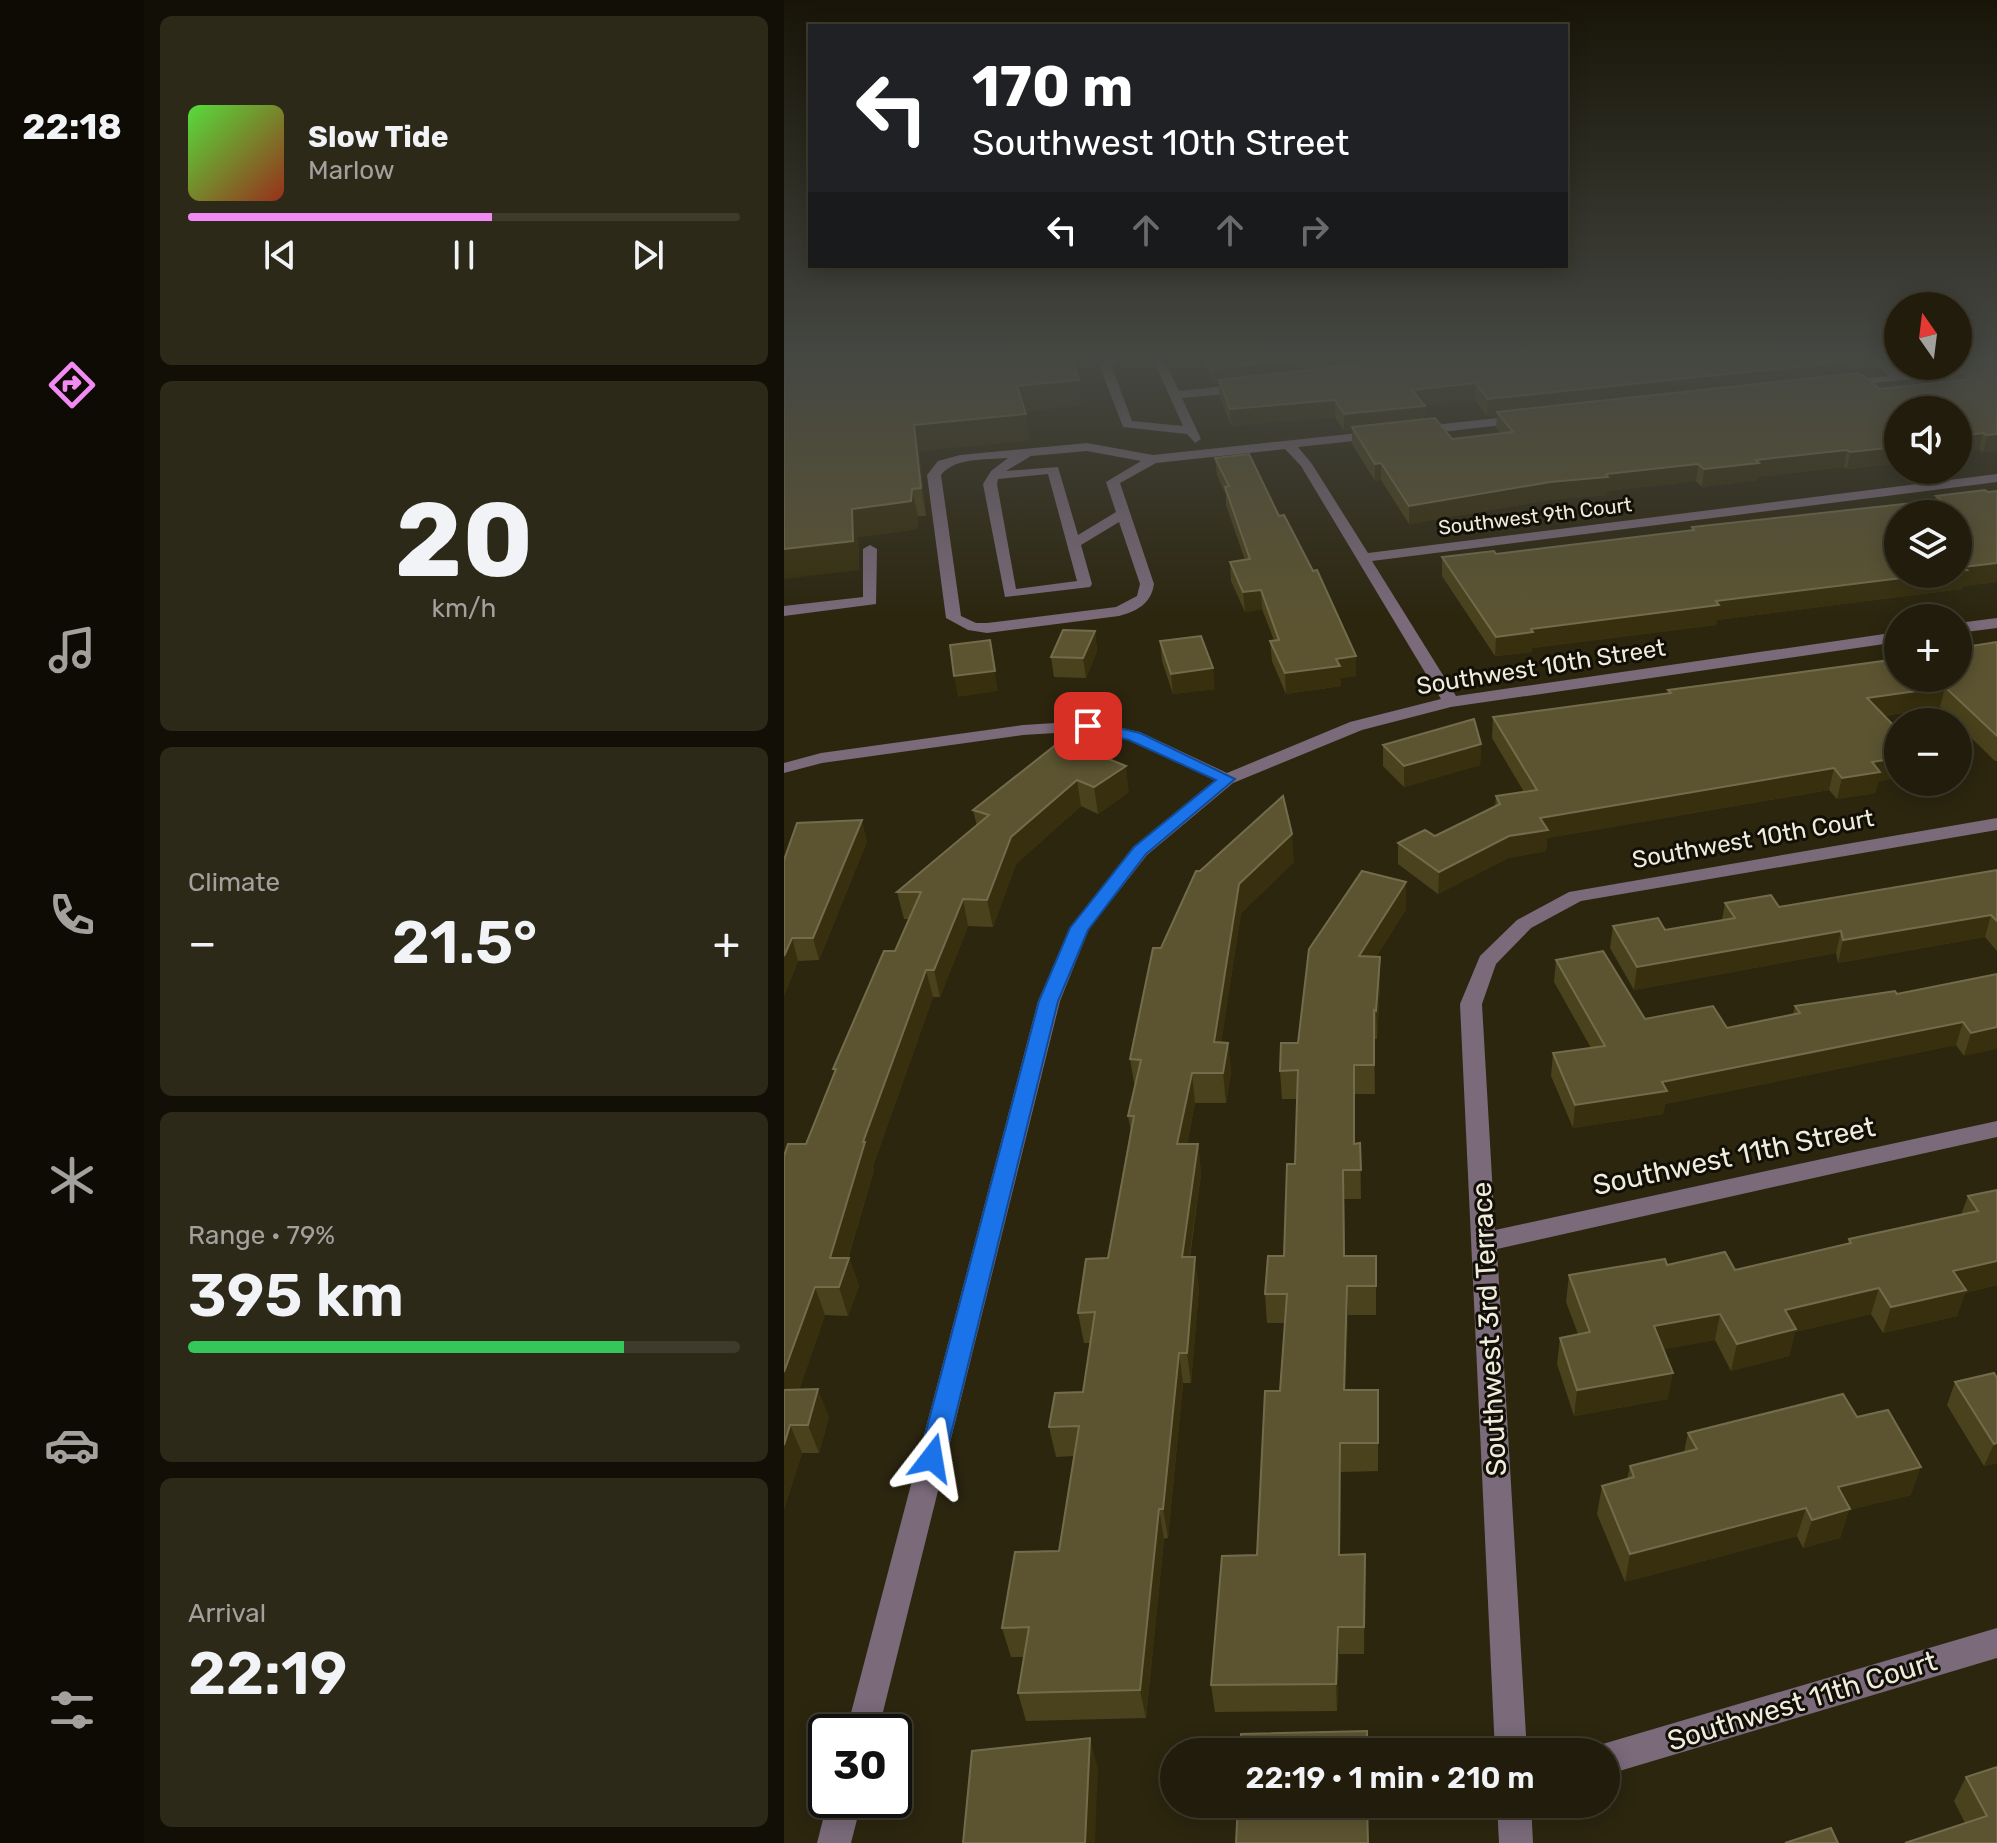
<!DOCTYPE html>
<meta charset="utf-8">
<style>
body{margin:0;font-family:Rubik,sans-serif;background:#2d2919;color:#f1f3f6;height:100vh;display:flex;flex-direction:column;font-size:30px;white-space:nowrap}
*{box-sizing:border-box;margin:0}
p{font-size:26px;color:#a2a19d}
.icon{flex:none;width:44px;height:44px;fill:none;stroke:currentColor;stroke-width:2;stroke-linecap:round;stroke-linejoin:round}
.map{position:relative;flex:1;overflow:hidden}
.details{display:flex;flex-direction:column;gap:16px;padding:16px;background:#120f06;width:640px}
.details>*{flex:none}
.banner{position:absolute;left:24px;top:24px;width:760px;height:244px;border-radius:0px;box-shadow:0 4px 20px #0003,0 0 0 2px #3e3a2c;background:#202124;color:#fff;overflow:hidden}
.needle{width:52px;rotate:346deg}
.buttons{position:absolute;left:1100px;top:292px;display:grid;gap:16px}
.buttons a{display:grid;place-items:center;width:88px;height:88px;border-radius:50%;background:#211c0b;box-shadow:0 4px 20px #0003,0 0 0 2px #3e3a2c;font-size:40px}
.speed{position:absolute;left:24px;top:1714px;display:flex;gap:16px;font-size:40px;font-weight:700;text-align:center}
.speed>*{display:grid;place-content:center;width:104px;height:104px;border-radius:50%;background:#211c0b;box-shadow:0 4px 20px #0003,0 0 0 2px #3e3a2c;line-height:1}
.speed .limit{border:4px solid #111;border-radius:12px;background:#fff;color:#111}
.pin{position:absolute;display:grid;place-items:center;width:68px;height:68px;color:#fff;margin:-34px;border-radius:16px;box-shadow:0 4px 12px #0006}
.me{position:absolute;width:88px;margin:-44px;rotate:14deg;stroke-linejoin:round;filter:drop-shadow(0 0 6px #0008)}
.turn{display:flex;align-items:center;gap:28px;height:168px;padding:0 32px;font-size:36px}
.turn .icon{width:104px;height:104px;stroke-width:2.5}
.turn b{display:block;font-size:56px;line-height:68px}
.lanes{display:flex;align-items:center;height:76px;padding:0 32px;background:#0003;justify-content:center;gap:40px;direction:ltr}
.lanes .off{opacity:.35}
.big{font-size:60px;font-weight:600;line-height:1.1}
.details .widget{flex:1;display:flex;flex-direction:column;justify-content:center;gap:12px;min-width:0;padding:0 28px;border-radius:12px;background:#2d2919}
.details .dial{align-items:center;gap:0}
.dial b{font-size:104px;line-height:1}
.song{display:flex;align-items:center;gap:24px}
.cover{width:96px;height:96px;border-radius:12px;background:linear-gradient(135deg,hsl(110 70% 55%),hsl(10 70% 35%))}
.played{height:8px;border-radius:4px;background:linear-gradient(90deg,#f28af3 55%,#3e3a2c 55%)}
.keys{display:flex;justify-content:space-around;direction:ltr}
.heat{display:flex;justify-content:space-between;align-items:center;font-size:44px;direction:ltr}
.charge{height:12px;border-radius:6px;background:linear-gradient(90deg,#34c759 79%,#3e3a2c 0)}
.trip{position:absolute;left:376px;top:1738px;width:460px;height:80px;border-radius:40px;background:#211c0b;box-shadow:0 4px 20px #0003,0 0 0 2px #3e3a2c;font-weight:600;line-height:80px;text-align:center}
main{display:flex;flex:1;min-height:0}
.dock{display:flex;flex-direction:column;width:144px;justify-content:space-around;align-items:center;background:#0d0b04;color:#a2a19d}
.dock .icon{width:56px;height:56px}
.dock .selected{color:#f28af3}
.dock b{font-size:36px;color:#f1f3f6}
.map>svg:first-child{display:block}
</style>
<main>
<nav class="dock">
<b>22:18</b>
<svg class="icon selected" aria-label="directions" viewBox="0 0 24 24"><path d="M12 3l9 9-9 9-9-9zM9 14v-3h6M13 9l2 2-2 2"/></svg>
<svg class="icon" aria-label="music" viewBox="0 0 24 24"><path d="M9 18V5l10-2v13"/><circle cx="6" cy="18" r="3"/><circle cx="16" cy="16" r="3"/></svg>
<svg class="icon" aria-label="phone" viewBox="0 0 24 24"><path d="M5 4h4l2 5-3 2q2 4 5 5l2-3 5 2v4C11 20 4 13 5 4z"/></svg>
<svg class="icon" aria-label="climate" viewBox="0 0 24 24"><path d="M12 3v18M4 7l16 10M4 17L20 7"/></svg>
<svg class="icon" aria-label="car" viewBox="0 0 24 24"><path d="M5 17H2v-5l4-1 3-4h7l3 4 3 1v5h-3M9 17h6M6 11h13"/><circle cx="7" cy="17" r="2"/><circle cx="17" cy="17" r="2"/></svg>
<svg class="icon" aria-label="filters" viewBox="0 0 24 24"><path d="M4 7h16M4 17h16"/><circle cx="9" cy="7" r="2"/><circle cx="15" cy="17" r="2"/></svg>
</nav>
<section class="details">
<div class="widget">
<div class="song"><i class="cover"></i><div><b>Slow Tide</b><p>Marlow</p></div></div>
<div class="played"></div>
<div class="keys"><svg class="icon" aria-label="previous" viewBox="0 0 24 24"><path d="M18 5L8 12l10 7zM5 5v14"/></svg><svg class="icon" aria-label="pause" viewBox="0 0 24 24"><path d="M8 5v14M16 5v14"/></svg><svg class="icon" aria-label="next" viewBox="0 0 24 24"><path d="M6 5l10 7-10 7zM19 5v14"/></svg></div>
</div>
<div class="widget dial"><b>20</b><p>km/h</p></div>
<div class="widget"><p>Climate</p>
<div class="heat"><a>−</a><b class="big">21.5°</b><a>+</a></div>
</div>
<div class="widget"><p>Range · 79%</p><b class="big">395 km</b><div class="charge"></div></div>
<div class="widget"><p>Arrival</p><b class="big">22:19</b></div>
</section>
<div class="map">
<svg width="1213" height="1843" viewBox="0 0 1213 1843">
<rect width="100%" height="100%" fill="#2c260f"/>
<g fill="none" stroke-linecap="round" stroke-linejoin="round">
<g fill="#7a6a7a" fill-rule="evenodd">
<polygon points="321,359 332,359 328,367 348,421 399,426 369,359 380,359 395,391 462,384 468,388 462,392 398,398 417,439 411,443 403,434 339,427 316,367"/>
<polygon points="1085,359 1098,359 1118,375 1213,365 1213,371 1058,386 1058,382 1062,380 1105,376"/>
<polygon points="740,415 744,416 744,422 632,435 626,431 632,427"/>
<path d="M593 431 599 435 597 438 514 447 528 464 584 553 1213 474V482L588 561 672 696 1114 632V642L667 707 578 730 449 783 363 855 305 929 276 1001 94 1732H62L254 1001 286 928 349 847 431 780 345 740 304 731 239 735 38 763 0 773V763L37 753 239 725 304 721 356 732 443 773 566 722 657 699 517 466 501 449 372 463 336 483 370 584C367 604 353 611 335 616L203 633 184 630 162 618 143 475 154 461 176 455 303 443 369 455ZM303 451 357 461 322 482 332 512 294 535 274 467 222 471 247 456ZM224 458 207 471 199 484 221 597 306 587 308 584 297 545 335 522 356 584 353 596 332 607 203 623H192L177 616 157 475C171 457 202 460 224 458ZM264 474 293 581 232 589 213 484 214 479Z"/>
<polygon points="86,545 93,549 92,604 0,616 0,606 79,597 79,549"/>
<polygon points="1213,618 1213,628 1174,633 1174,623"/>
<polygon points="1213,818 1213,830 797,901 747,928 712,964 698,1004 711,1230 1213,1121 1213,1137 713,1249 743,1752 711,1752 676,1004 696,956 733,920 785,892"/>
<polygon points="1213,1628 1213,1658 822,1775 822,1752 808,1752 810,1747 822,1743"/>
<polygon points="44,1800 78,1800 67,1843 33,1843"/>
<polygon points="713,1804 747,1804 749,1843 715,1843"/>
</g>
</g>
<g fill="#4a421c" fill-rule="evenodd">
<polygon points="0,359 298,405 241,411 246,440 135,451 142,516 134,516 133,529 74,537 75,570"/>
<path d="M418 359H1056L1057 375 1096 389 1165 381 1162 380 1165 367 1147 369 1143 366H1174L1213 359V451L1199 452 1195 450 1110 460 1109 464 1063 469 1060 467 973 477V480L918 487 912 481 823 491V495L765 500 625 524 597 480 591 481 568 444V431H560L551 417 447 426 436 397 435 384H431ZM691 400 703 416 713 415 712 428 716 433 668 439 641 419V405Z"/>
<polygon points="431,458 572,676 556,678 557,686 502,694 488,661 486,641 490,640 478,609 461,612 447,581 446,562 461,560 442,505 442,495 433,475"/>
<polygon points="1213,491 1213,582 1179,586 1178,589 933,620 932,625 748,648 748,652 711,656 658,576 658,557 712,554 907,530 908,527 1151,500 1152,496"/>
<polygon points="311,631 313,651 302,678 270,677 267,657"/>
<polygon points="376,641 431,689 389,694 378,661"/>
<polygon points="1213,642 1213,761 1211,761 1174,725 1174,722 1171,722 1156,707 1100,716 1094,782 1091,793 1053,799 1045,790 763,838 762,851 724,858 654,894 614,864 614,843 651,836 711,806 712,796 740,792 708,738 709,717 883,694 884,690 1093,662"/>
<polygon points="278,740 345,792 314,814 297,806 232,864 209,927 184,926 156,997 149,997 89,1166 90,1170 64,1258 65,1258 75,1286 64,1316 41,1315 15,1390 45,1417 35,1453 18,1453 0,1509 0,1156 22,1144 51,1073 49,1069 111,951 125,919 120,919 113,892 193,826 189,810"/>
<polygon points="697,744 696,765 620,787 599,766 599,745"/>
<polygon points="13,823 83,841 35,960 14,961 0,996"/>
<polygon points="510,862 457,913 437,1042 444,1043 447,1072 442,1103 411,1103 403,1144 414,1144 417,1174 406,1257 415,1287 407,1383 399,1383 384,1538 380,1539 362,1718 242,1721 234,1693 240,1657 227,1657 218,1628 275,1551 290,1456 272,1457 265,1427 299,1392 307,1343 300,1343 294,1313 324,1258 347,1132 344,1116 351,1089 346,1059 377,948 416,871"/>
<polygon points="1213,870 1213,951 1201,937 1054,963 1052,953 850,990 826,948 829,926 881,930 938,920 941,903 995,907"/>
<polygon points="622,882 622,909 592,957 596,985 593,1039 590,1039 591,1094 570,1094 570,1144 576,1143 577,1199 560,1199 561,1256 592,1256 592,1315 564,1315 561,1390 594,1390 594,1471 557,1472 556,1555 581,1554 580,1654 555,1654 553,1711 431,1712 427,1685 473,1555 496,1391 501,1323 483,1323 481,1294 500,1256 511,1164 513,1099 498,1099 496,1071"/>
<polygon points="772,960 861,1019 943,1028 1009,1015 1011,1006 1113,994 1213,974 1180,1056 1172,1045 881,1104 879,1114 789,1128 767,1076 769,1053 807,1048 770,982"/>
<polygon points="1213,1190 1213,1285 1181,1293 1173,1316 1099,1333 1087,1314 1011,1332 1005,1356 947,1371 931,1340 880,1349 884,1399 790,1416 773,1364 776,1338 794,1334 782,1302 785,1275 883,1265 951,1270 1064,1243 1065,1239 1177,1215 1184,1196"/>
<polygon points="1210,1373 1213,1463 1200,1466 1163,1405 1171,1382"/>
<polygon points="1073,1417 1127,1495 1065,1510 1056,1538 1019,1548 1013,1536 841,1582 813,1514 818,1486 843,1479 846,1466 900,1452 904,1433"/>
<polygon points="1213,1767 1213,1843 1181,1823 1170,1801 1182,1777"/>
</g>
<g fill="#372f0e">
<polygon points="513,359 668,359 435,380 435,384 431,384 430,368"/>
<polygon points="1174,359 1213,359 1174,366"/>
<polygon points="1059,362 1056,378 713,412 713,415 703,416 704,399"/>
<polygon points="1147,366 1165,366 1165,367 1147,369"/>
<polygon points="295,380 298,405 236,411 233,386"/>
<polygon points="691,383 691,400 628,407 628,390"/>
<polygon points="551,400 551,417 447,426 446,409"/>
<polygon points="641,406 641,423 568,427 568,431 560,431 560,414"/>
<polygon points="242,414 246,440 135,451 142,516 137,488 130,425"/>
<polygon points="1199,433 1195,450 1174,452 1174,436"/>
<polygon points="1213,434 1213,451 1199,452 1203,435"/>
<polygon points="1114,443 1114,460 1110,460 1109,464 1063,469 1066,452"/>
<polygon points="1063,450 1060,467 973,477 973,480 918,487 920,469 972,460"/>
<polygon points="597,463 597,480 591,481 591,464"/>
<polygon points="914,464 912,481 823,491 823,495 765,500 625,524 625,506 822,474"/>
<polygon points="128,489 134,516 133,529 74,537 75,570 0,579 0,549 68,509"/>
<polygon points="1213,563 1213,582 1179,586 1178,589 933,620 932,625 748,648 748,652 711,656 712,637 747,629 932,601 1150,574 1174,574 1174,571 1179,567"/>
<polygon points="477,590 478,609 461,612 459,592"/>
<polygon points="311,631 313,651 302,678 299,658"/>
<polygon points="206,640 214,691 174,697 170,676"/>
<polygon points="572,656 572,676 556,678 557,686 502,694 501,673 552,659"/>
<polygon points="429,668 431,689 389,694 387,674"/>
<polygon points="1161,687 1156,707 1078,719 1083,698"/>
<polygon points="697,744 696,765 620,787 620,766"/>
<polygon points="1114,758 1114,778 1094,782 1091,793 1053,799 1058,778 1088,762"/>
<polygon points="342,766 345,792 314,814 310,787"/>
<polygon points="1050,768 1045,790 763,838 762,851 724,858 654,894 655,872 756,818"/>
<polygon points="293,780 297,806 232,864 209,927 203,900 227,837"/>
<polygon points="78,820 83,841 35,960 29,938"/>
<polygon points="508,834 510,862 457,913 433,1072 430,1042 455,884"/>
<polygon points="622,882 622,909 575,984 575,956"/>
<polygon points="179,899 184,926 156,997 150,970"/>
<polygon points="1207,915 1201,937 1054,963 1059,940"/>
<polygon points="1057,931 1052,953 850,990 853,967"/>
<polygon points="8,938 14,961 0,996 0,956"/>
<polygon points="596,957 596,985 593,1039 592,1011"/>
<polygon points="142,970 149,997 89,1166 90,1170 56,1283 65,1258 75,1286 64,1316 46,1258 79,1142"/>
<polygon points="1179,1022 1172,1045 881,1104 879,1114 789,1128 791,1105 878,1082"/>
<polygon points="1213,1027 1213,1049 1180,1056 1187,1033"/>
<polygon points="444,1043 447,1072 442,1103 439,1073"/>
<polygon points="408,1073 411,1103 397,1174 393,1144"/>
<polygon points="414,1144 417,1174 401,1287 398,1257"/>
<polygon points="411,1257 415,1287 407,1383 403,1353"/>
<polygon points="1213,1261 1213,1285 1181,1293 1173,1316 1099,1333 1107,1307 1169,1271"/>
<polygon points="563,1286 564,1315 561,1419 560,1390"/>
<polygon points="31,1287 41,1315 5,1419 0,1408 0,1372"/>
<polygon points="1095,1288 1087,1314 1011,1332 1005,1356 947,1371 953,1344 1001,1310"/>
<polygon points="936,1314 931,1340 866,1352 870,1326"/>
<polygon points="395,1353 399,1383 384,1538 379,1509"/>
<polygon points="889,1373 884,1399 790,1416 793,1390"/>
<polygon points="34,1389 45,1417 35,1453 24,1425"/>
<polygon points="6,1425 18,1453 0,1509 0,1445"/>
<polygon points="556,1443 557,1472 556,1582 555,1555"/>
<polygon points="1213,1443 1213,1463 1200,1466 1210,1444"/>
<polygon points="1137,1467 1127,1495 1065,1510 1056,1538 1019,1548 1028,1520 1054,1487"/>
<polygon points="1022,1508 1013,1536 841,1582 846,1554"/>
<polygon points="375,1509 380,1539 362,1718 356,1690"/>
<polygon points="554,1627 555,1654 553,1711 552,1684"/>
<polygon points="306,1738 314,1769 311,1843 301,1843"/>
</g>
<g fill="#5c5431" stroke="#736c4c" stroke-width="2">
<polygon points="0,359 288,359 295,380 233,386 242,414 130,425 137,488 128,489 127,501 68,509 69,541 0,549"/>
<polygon points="425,359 513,359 430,368"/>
<polygon points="623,359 1056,359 1059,362 704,399 691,383 628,390 641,406 560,414 551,400 446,409 435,380"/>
<polygon points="1204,359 1213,359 1213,434 1203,435 1199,433 1174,436 1174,410 1114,410 1114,443 1108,443 1112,447 1066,452 1063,450 972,460 975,463 920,469 914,464 822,474 824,477 766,482 625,506 597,463 591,464 568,427 651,418 668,439 729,432 713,412 1075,373 1096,389 1189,379 1170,366 1174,366 1174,363"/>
<polygon points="465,454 495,516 500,515 529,571 533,570 572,656 552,659 556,666 501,673 486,641 495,640 477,590 459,592 446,562 466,559 441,487 445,486 431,458"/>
<polygon points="1201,490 1204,492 1213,491 1213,563 1179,567 1183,570 1174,571 1174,514 1114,514 1114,574 1150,574 932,601 935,605 747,629 749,632 712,637 658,557 710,551 712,554 910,530 908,527 1157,500 1152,496"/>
<polygon points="279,630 311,631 299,658 267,657"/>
<polygon points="417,636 429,668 387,674 376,641"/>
<polygon points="206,640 211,671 170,676 166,645"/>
<polygon points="1213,642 1213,736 1161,687 1083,698 1114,730 1114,758 1088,762 1096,772 1058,778 1050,768 756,818 764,830 725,836 655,872 614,843 641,830 651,836 716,804 712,796 753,790 709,717 887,693 884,690 1114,659 1114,678 1174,678 1174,648"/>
<polygon points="690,719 697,744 620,766 599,745"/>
<polygon points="278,740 342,766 310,787 293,780 227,837 203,900 179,899 150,970 142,970 79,1142 81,1142 46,1258 65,1258 55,1287 31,1287 0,1372 0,1156 4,1144 22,1144 52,1069 49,1069 100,951 111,951 137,892 113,892 205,815 189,810"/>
<polygon points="499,796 508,834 455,884 430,1042 444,1043 439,1073 408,1073 393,1144 414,1144 398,1257 411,1257 403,1353 395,1353 379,1509 375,1509 356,1690 234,1693 245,1627 218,1628 231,1552 275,1551 295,1426 265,1427 271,1393 299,1392 311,1312 294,1313 302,1259 324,1258 350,1116 344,1116 357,1060 346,1059 369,948 377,948 412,871 416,871"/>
<polygon points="78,820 29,938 8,938 0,956 0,860 13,823"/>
<polygon points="1213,870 1213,921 1207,915 1059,940 1057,931 853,967 829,926 874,918 881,930 951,918 941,903 987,895 995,907"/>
<polygon points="578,871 622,882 575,956 596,957 592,1011 590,1010 590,1065 570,1065 570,1144 576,1143 577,1170 559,1170 560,1256 592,1256 592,1286 563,1286 560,1390 594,1390 594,1443 556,1443 555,1555 581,1554 580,1627 554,1627 552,1684 427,1685 438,1556 473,1555 481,1391 496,1391 503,1294 481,1294 484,1256 500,1256 503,1164 511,1164 514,1070 496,1071 497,1043 514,1043 525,949"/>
<polygon points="819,951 861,1019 929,1006 943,1028 1016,1013 1011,1006 1111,991 1113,994 1213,974 1213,1027 1187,1033 1179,1022 878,1082 883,1091 791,1105 769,1053 821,1046 772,960"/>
<polygon points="1213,1190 1213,1261 1169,1271 1182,1290 1107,1307 1095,1288 1001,1310 1012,1329 953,1344 936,1314 870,1326 889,1373 793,1390 776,1338 806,1332 785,1275 881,1259 883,1265 941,1252 951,1270 1067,1243 1065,1239 1194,1211 1184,1196"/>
<polygon points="1210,1373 1213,1378 1213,1443 1210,1444 1171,1382"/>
<polygon points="34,1389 24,1425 6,1425 0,1445 0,1390"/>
<polygon points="1059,1394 1073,1417 1104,1410 1137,1467 1054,1487 1066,1509 1028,1520 1022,1508 846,1554 818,1486 850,1477 846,1466 913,1449 904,1433"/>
<polygon points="583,1731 583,1752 456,1752 457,1734"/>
<polygon points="306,1738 301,1843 179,1843 188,1751"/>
<polygon points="1213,1767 1213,1843 1121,1843 1203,1816 1182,1777"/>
<polygon points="454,1804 583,1804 584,1843 452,1843"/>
<polygon points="1047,1828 1054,1843 1001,1843"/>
</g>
<linearGradient id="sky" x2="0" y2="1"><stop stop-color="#181508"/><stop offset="0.58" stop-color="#454742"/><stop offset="1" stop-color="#454742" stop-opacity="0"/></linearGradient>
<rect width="1213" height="617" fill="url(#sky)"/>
<polygon fill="#1a73e8" stroke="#114b97" stroke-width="2" points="304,721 356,733 451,779 362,854 304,930 274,1001 161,1458 157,1466 148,1469 139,1466 135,1458 255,1001 286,928 350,847 432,780 345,740 299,729 299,722"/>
<g text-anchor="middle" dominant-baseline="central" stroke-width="6" stroke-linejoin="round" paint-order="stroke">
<g font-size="20" fill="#efecde" stroke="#120f06">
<text transform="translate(751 516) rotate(-7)">Southwest 9th Court</text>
</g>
<g font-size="24" fill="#efecde" stroke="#120f06">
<text transform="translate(757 667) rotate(-9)">Southwest 10th Street</text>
<text transform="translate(969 839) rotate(-10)">Southwest 10th Court</text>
</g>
<g font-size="28" fill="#efecde" stroke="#120f06">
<text transform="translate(950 1156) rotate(-12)">Southwest 11th Street</text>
<text transform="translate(705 1329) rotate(-93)">Southwest 3rd Terrace</text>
<text transform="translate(1018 1701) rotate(-17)">Southwest 11th Court</text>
</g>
</g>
</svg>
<div class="buttons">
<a><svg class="needle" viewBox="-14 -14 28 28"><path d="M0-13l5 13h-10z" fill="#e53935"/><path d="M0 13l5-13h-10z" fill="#a2a19d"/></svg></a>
<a><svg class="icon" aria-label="sound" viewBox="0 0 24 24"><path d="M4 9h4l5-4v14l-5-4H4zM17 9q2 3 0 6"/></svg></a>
<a><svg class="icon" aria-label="layers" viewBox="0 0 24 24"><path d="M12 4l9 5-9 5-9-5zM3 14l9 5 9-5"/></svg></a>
<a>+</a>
<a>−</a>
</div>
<div class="speed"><div class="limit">30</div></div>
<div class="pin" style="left:304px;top:726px;background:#d93025"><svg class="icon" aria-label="arrive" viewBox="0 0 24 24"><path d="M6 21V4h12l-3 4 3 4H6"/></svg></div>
<svg class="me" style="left:148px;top:1458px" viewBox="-20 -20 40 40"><path d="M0-17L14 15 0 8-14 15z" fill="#1a73e8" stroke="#fff" stroke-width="4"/></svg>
<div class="trip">22:19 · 1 min · 210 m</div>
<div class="banner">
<div class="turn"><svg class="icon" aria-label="left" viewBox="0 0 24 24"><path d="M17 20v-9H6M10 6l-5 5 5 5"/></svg><div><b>170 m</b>Southwest 10th Street</div></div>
<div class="lanes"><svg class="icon" aria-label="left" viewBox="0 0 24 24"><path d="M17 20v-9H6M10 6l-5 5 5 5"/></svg><svg class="icon off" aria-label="ahead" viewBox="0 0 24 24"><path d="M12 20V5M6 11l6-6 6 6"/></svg><svg class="icon off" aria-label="ahead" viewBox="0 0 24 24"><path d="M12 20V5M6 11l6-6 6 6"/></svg><svg class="icon off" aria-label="right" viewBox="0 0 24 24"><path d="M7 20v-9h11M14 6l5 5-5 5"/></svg></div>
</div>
</div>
</main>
